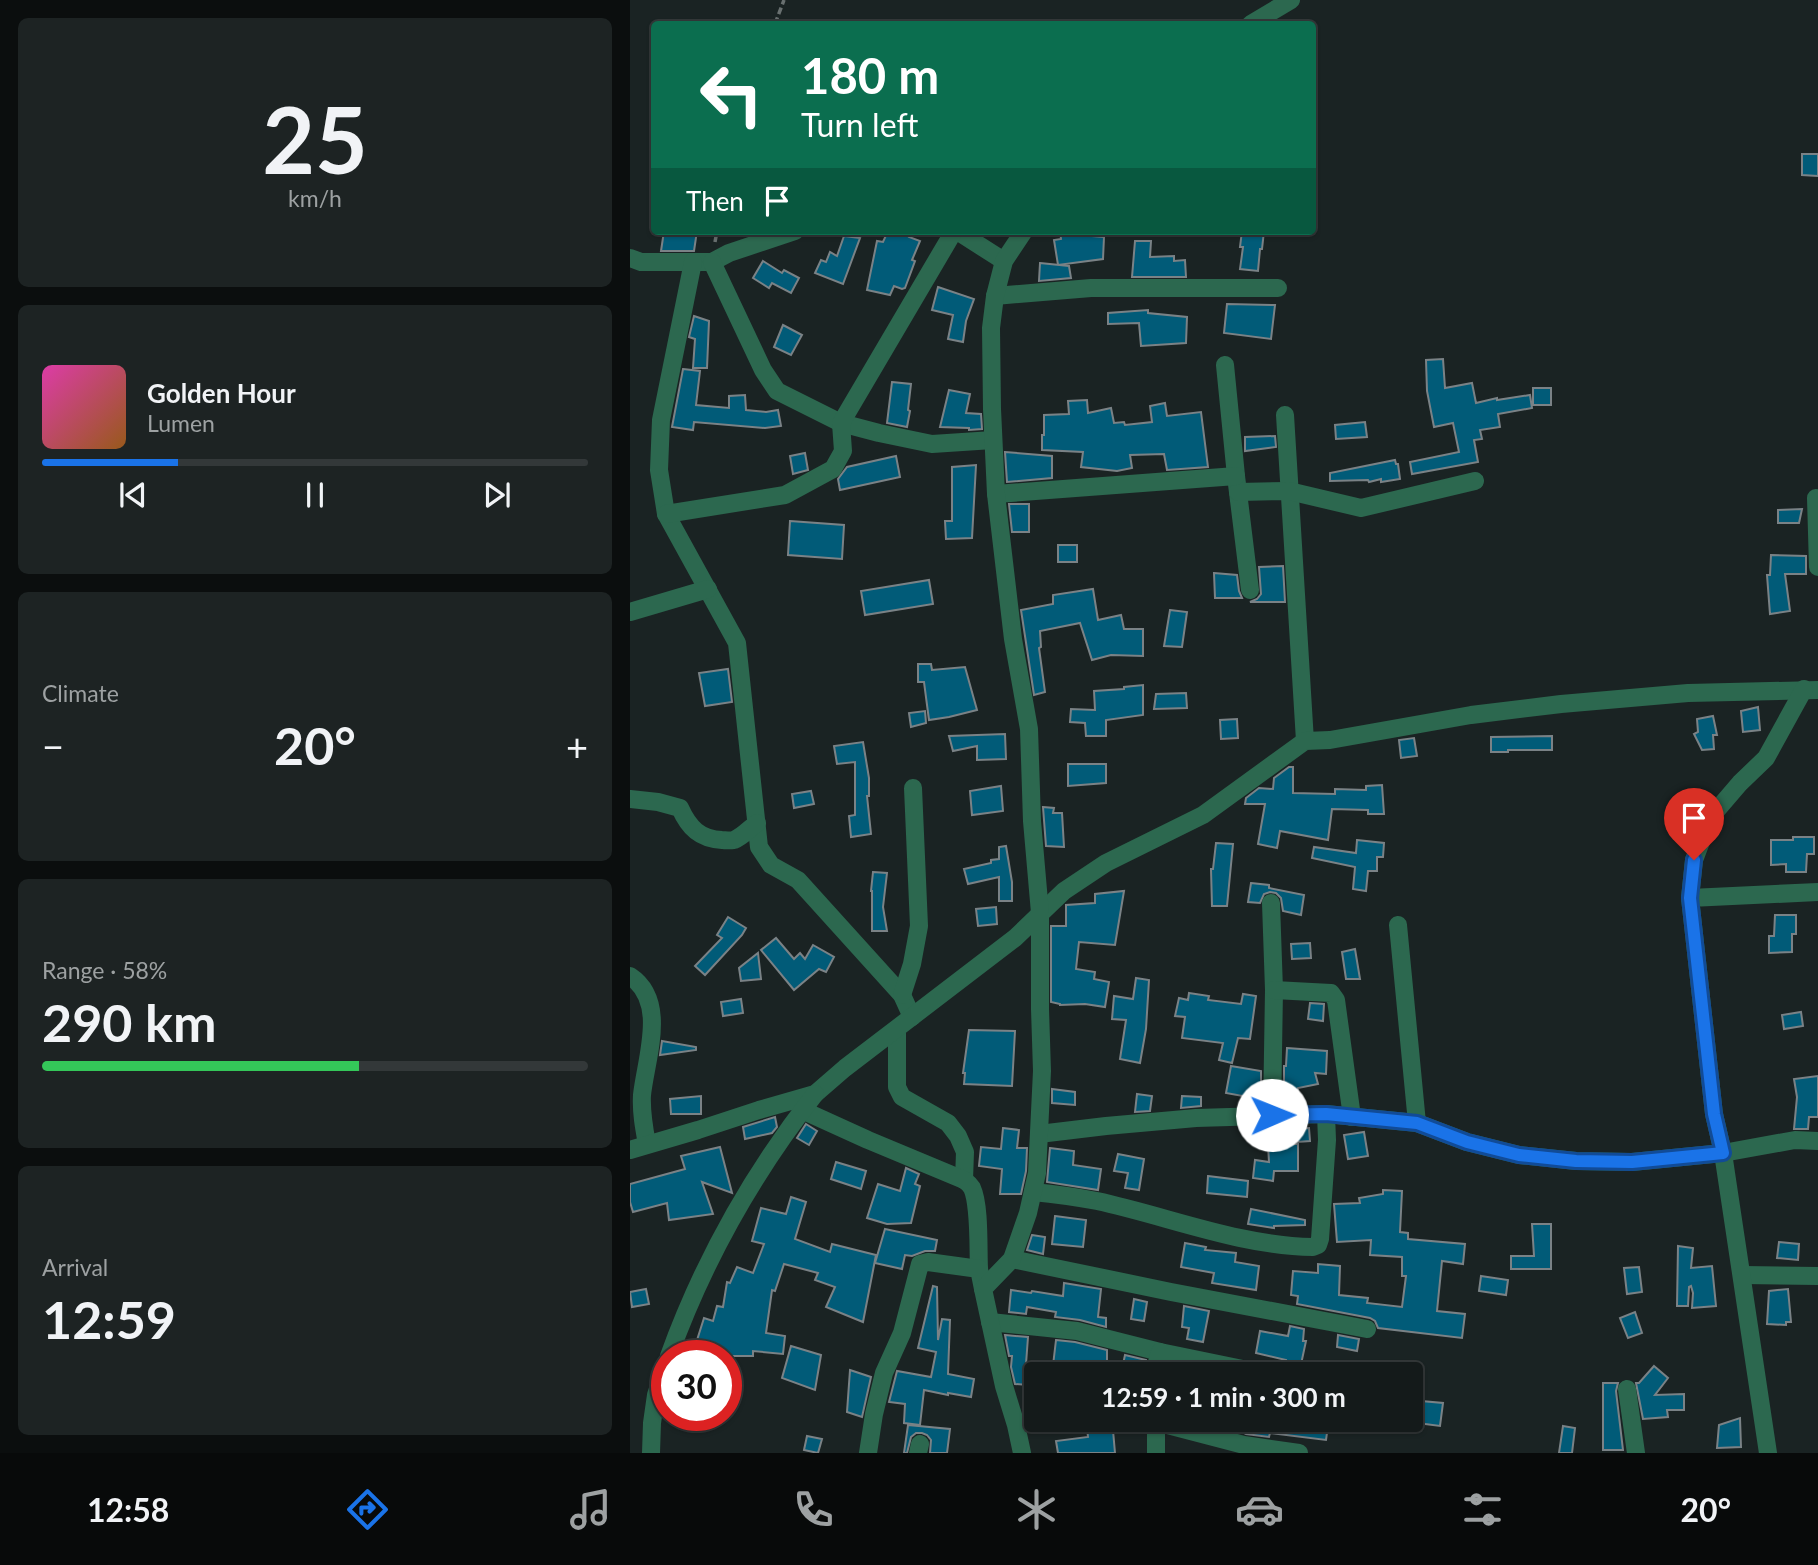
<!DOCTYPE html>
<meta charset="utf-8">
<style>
body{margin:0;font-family:Lato,sans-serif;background:#1d2323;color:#f1f3f6;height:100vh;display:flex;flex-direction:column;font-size:26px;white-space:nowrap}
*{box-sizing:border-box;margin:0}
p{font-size:23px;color:#9da1a2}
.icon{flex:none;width:38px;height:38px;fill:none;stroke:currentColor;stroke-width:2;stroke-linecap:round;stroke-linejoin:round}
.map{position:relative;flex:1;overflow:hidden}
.panel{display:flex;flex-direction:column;gap:18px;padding:18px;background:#0b0e0e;width:630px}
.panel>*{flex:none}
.hud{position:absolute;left:21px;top:21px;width:665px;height:214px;border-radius:7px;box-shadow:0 2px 5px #0004,0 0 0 2px #333839;background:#0b6e4f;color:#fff;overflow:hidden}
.speed{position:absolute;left:21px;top:1340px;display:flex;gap:14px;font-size:35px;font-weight:700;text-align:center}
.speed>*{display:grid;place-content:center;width:91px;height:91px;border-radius:50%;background:#141a1a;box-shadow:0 2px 5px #0004,0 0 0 2px #333839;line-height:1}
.speed .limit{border:10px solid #d22;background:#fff;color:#111}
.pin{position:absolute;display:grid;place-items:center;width:60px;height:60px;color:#fff;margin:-72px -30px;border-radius:50% 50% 50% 0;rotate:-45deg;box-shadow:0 0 7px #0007}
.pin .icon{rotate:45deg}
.me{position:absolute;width:77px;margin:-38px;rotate:89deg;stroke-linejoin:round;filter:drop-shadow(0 0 5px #0008)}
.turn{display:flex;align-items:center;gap:24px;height:147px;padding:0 35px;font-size:32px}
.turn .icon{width:91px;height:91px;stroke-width:2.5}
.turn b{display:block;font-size:49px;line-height:60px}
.then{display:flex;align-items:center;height:66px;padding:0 35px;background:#0003;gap:14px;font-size:26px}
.big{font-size:52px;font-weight:700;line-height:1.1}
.panel .card{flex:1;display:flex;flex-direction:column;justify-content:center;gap:10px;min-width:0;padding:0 24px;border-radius:10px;background:#1d2323}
.panel .dial{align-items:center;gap:0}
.dial b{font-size:91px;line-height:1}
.song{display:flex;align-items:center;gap:21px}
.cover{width:84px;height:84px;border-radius:10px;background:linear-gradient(135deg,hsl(320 70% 55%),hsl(30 70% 35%))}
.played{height:7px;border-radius:4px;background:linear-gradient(90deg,#1a73e8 25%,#333839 25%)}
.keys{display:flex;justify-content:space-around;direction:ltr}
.heat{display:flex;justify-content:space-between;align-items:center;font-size:38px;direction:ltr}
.charge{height:10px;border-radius:5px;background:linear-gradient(90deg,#34c759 58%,#333839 0)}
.trip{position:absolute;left:394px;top:1362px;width:399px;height:70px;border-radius:7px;background:#141a1a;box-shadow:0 2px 5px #0004,0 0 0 2px #333839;font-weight:700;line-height:70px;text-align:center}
.tab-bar{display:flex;height:112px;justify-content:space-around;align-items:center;background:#080a0a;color:#9da1a2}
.tab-bar .icon{width:49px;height:49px}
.tab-bar .selected{color:#1a73e8}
.tab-bar b{font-size:32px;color:#f1f3f6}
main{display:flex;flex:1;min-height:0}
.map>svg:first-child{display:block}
</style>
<main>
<section class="panel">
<div class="card dial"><b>25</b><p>km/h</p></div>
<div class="card">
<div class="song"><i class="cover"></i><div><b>Golden Hour</b><p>Lumen</p></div></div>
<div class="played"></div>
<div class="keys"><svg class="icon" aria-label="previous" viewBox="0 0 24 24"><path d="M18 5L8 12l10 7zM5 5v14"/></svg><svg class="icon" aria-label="pause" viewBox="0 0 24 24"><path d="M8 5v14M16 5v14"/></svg><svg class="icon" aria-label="next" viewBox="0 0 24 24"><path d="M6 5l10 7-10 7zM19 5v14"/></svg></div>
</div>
<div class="card"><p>Climate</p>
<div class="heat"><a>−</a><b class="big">20°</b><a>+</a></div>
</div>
<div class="card"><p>Range · 58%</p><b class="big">290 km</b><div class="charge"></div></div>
<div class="card"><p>Arrival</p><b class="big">12:59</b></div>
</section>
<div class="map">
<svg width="1188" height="1453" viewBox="0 0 1188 1453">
<rect width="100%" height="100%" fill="#1a2323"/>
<g fill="#015b78" stroke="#7a8286" stroke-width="2">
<polygon points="1172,154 1188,154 1188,176 1172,175"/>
<polygon points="34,231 67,231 64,251 31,251"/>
<polygon points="258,231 281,231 279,237 290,241 282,260 285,261 275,288 272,289 264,286 260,295 237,290 247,241 253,242"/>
<polygon points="430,231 450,231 450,235 474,237 473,259 428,265 424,240 431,239"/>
<polygon points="612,231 634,231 632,249 630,249 628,271 610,269 613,247 610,247"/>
<polygon points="214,236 230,238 213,284 185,273 191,260 196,262 200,252 207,256"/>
<polygon points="505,241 521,241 520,257 544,256 544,261 555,260 556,277 502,277"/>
<polygon points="133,261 152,273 154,270 169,278 161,293 142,283 139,288 123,278"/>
<polygon points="410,263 439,266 441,278 409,281"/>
<polygon points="308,287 344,299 336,321 333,342 318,339 323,315 302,310"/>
<polygon points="597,304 645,305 641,339 594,333"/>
<polygon points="518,310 518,313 557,317 556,343 511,346 509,323 478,324 478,313"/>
<polygon points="64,316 79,321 77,368 63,368 65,339 59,337"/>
<polygon points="153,325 172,335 161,355 144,347"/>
<polygon points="813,359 815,388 842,383 846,403 867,398 867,400 900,395 902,408 868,414 870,427 850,430 852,439 844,440 848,462 782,474 780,462 829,452 823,423 804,427 797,391 796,360"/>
<polygon points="53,369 70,371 66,405 99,408 99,396 115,395 116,410 136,412 148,410 151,426 135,428 64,422 63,430 42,427"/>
<polygon points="262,382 281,384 278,410 280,411 277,427 257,423"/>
<rect x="903" y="388" width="18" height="17"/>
<polygon points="319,390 340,394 336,413 351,414 352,429 339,430 339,428 310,427"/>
<polygon points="457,400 458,413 481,408 484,423 494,422 495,425 522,422 520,406 535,403 537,416 571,412 578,467 537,470 534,454 500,455 502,468 487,471 451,467 453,452 412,450 412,435 414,435 414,415 439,414 438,401"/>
<polygon points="735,422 737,437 706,439 705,425"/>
<polygon points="645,436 646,447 615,451 615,437"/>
<polygon points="375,452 422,456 422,478 377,482"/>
<polygon points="175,453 178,470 163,474 160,456"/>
<polygon points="266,456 270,477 210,490 208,479 217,467"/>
<polygon points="765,460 766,464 768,464 770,479 751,482 751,479 739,482 738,480 700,481 700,473"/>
<polygon points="346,465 342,538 316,539 315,521 322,521 322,467"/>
<polygon points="379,504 399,504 399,532 382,532"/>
<polygon points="1172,509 1169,523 1148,523 1148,510"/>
<polygon points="160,521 214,525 212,559 158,555"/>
<rect x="428" y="545" width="19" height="17"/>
<polygon points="1141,555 1176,556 1176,574 1155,574 1160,611 1140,614 1137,575 1140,575"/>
<polygon points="653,566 655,602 620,602 627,599 631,594 629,567"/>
<polygon points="584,573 607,575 609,591 612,598 585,598"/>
<polygon points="299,580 303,604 235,615 231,591"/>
<polygon points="463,589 468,620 491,615 494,629 513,629 513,656 481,655 462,660 450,623 410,631 411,647 409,648 415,692 404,695 391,610 423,604 423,595"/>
<polygon points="540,610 557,612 552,647 534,646"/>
<polygon points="288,664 301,664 302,670 335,667 347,710 319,717 299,720 294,682 288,682"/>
<polygon points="98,669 102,702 75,706 69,673"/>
<polygon points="513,685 513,715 476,720 476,736 456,736 455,723 440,722 441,709 465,710 464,691 494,689 494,687"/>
<polygon points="556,693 557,708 524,709 526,694"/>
<polygon points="1128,707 1130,730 1113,732 1111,711"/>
<polygon points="295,711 296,723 281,727 279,713"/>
<polygon points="1083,716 1087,735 1083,735 1084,749 1072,750 1064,734 1068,732 1067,719"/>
<polygon points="607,719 608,738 591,739 590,720"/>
<polygon points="375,734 376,759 347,760 347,746 323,751 319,736"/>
<polygon points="922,736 922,750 878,750 878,752 861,752 861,737"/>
<polygon points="784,738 787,756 771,758 769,740"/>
<polygon points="233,742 239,778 239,796 237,796 241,834 221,837 219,816 225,815 225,762 207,764 204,746"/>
<polygon points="438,764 476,764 476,783 438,786"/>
<polygon points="659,767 663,767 663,793 705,794 705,789 736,790 736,786 752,785 754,814 738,814 738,810 702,809 698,840 650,831 647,848 628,844 635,804 615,804 616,798 629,788 643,789 644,778"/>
<polygon points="371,786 373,811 342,815 340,791"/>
<polygon points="181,791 184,804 164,808 162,794"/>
<polygon points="413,807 424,808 423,813 432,813 434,847 416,846"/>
<polygon points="1163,837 1184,837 1184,854 1177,854 1176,872 1156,872 1156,864 1141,865 1141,840 1163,840"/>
<polygon points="727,840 754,843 753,857 747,857 747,871 738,871 736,891 723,889 725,867 682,858 684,847 726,853"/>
<polygon points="586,843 603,844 597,906 582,906 581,869 583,869"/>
<polygon points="376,846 382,882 382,901 369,901 369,877 338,884 334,869 361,863 361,860 369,859 369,847"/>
<polygon points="243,872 257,873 253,907 257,931 242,931 242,891 241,891"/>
<polygon points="621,883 639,885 639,888 674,895 671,915 653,911 651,898 646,893 640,892 634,894 630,903 618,902"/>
<polygon points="494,891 485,945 449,942 446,969 465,972 464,979 479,982 475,1007 455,1004 430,1005 430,1004 421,1002 421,926 436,926 436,905 465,903 465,894"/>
<polygon points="366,907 367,924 348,926 346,909"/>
<polygon points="1145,915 1166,915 1166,934 1162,934 1162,952 1139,953 1139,936 1144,936"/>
<polygon points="98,917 116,928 112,935 75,975 65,966 92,938 87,935"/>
<polygon points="146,938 164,959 170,953 175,959 183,945 204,957 196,972 189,969 164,990 131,950"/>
<polygon points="680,943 681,958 662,959 661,944"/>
<polygon points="725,949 730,979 716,979 712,952"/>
<polygon points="128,953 131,979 111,981 109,968"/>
<polygon points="506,978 519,980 516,1029 510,1063 490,1059 496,1020 482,1019 484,996 503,999"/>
<polygon points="559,993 579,996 578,1000 611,1004 613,994 626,996 620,1039 608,1038 602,1063 589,1060 593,1043 552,1038 555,1017 545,1016 549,998 558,1000"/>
<polygon points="111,999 113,1013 93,1016 91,1002"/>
<polygon points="680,1003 694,1004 693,1021 678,1019"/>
<polygon points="1171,1012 1173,1026 1154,1029 1152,1015"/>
<polygon points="339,1030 385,1031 382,1086 334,1084 335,1073 333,1073"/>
<polygon points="32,1041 66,1047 66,1050 30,1055"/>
<polygon points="657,1048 697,1051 696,1074 685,1073 688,1084 668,1088 667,1103 654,1103 654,1066 656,1066"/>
<polygon points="601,1066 631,1071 631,1103 629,1103 629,1105 613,1105 613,1096 596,1093"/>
<polygon points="1188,1076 1188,1117 1179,1117 1178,1129 1164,1129 1167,1097 1164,1079"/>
<polygon points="422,1089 445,1092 445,1105 422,1103"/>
<polygon points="507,1094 522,1096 520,1111 505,1112"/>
<polygon points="71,1096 71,1114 41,1114 40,1099"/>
<polygon points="552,1096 571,1097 571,1106 551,1108"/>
<polygon points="145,1117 147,1127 142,1133 115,1139 113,1127"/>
<polygon points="176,1124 187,1131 179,1145 167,1138"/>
<polygon points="373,1128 389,1130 387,1148 397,1148 396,1171 391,1194 370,1194 372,1169 349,1166 351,1147 371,1149"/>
<polygon points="679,1128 680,1141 667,1142 666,1129"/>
<polygon points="734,1132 738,1156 718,1159 714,1135"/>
<polygon points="660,1144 668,1144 668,1171 644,1171 643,1181 623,1178 625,1160 639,1162 638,1145"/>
<polygon points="90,1147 102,1193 72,1182 83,1214 39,1220 37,1203 3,1212 0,1202 0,1184 55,1169 51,1156"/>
<polygon points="420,1148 444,1151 443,1165 471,1169 468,1190 417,1182"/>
<polygon points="488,1154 514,1159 509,1190 495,1188 498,1173 484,1171"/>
<polygon points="206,1162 236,1171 231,1189 201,1179"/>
<polygon points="276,1168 289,1174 285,1184 290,1186 281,1223 257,1224 237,1218 248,1184 270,1191"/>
<polygon points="578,1176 618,1181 617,1197 577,1193"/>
<polygon points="753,1190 772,1191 770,1232 778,1233 778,1239 835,1244 833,1264 812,1261 807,1311 835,1314 832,1338 748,1328 745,1321 740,1318 667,1304 668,1296 661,1295 663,1271 688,1273 688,1264 710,1266 709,1295 738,1298 737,1303 772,1307 776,1276 772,1276 772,1257 740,1255 741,1240 707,1242 704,1204 730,1203 729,1198 753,1194"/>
<polygon points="161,1197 176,1202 165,1239 200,1252 202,1244 246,1255 233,1322 196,1307 205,1287 185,1280 188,1273 154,1264 145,1291 142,1290 136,1333 155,1336 153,1354 123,1351 123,1356 62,1356 74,1318 83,1321 87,1306 93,1307 97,1282 100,1283 107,1267 123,1273 134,1244 122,1241 131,1208 156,1214"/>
<polygon points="621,1209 675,1220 675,1225 644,1226 644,1228 618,1224"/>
<polygon points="425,1216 456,1220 453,1247 422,1244"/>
<polygon points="902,1224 921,1224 921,1269 881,1269 881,1256 904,1256"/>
<polygon points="255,1229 307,1240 305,1251 295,1251 282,1256 275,1255 272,1269 245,1263"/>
<polygon points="402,1235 415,1237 413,1254 397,1250"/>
<polygon points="1149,1242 1169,1244 1168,1260 1147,1258"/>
<polygon points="555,1243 576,1247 575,1250 606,1253 605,1262 629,1266 626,1290 582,1283 584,1273 551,1267"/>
<polygon points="1048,1246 1063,1248 1061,1268 1082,1266 1086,1306 1062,1308 1063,1293 1061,1286 1059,1287 1058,1306 1047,1306"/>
<polygon points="1009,1267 1012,1292 997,1294 994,1268"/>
<polygon points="851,1276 878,1280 876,1295 849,1291"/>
<polygon points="434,1283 471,1289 468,1317 476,1318 476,1327 450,1320 425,1317 426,1312 397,1307 396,1314 379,1312 381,1290 401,1293 402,1291 433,1296"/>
<polygon points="303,1286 307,1287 308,1340 312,1319 320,1320 318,1374 344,1379 341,1397 318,1393 318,1395 294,1390 290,1425 274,1423 275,1404 259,1402 267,1371 301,1377 306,1352 288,1348"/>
<polygon points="16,1289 19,1304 2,1307 0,1292"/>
<polygon points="1158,1289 1161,1322 1156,1322 1156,1325 1137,1324 1139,1291"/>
<polygon points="504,1299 517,1302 514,1321 501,1319"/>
<polygon points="554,1306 579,1311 573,1342 557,1339 559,1328 552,1327"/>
<polygon points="1005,1312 1012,1333 998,1338 990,1318"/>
<polygon points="660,1326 674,1329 673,1341 676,1341 670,1369 655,1368 656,1360 626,1353 630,1331 658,1336"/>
<polygon points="375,1335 398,1337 396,1364 406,1364 406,1381 398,1381 398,1385 385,1384 381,1367 382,1356 379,1356"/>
<polygon points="708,1335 729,1339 727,1351 707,1347"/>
<polygon points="426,1340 445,1342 477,1350 477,1365 445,1370 445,1374 422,1374"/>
<polygon points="161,1346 191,1355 185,1390 152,1378"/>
<polygon points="495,1355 516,1360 515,1373 492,1369"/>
<polygon points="1024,1366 1038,1378 1025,1395 1054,1394 1054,1410 1037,1410 1038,1417 1013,1419 1006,1383 1009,1383"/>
<polygon points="220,1370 241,1377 232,1417 217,1412"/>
<polygon points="973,1383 988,1383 986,1391 993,1450 973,1450"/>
<polygon points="780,1400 813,1403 810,1426 780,1422"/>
<polygon points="1110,1418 1111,1447 1087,1448 1089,1425"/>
<polygon points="456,1419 482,1419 485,1453 428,1453 426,1441 458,1437"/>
<polygon points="606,1419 699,1419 696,1440 640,1433 639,1437 616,1434 614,1433 615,1429 605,1427"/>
<polygon points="278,1425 320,1429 317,1453 300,1453 301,1440 297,1435 292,1433 286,1433 281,1437 277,1453 274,1453"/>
<polygon points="933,1426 945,1428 942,1453 929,1453"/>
<polygon points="177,1436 192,1439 188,1453 174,1450"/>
</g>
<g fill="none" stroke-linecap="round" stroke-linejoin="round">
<g stroke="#697070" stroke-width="3.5" stroke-dasharray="7 3.5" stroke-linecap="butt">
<polyline points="145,24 154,0"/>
<polyline points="85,242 87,231"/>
</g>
<g stroke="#2c684f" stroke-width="18">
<polyline points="621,24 661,0"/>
<polyline points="327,231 374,261"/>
<polyline points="0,258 11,262 82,262 99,253 165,231"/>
<polyline points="63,262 31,420 29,470 36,514 107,643 129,847 141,865 168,880 272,995 282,1017"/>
<polyline points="82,262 133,370 147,391 211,423 249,433 302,444 363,440"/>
<polyline points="365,296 461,288 648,288"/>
<polyline points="595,365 606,476 620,590"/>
<polyline points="655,415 675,741"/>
<polyline points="608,492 659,491 731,508 845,481"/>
<polyline points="366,494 606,476"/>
<polyline points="1186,498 1188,567"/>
<polyline points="36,514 155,495 203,469 213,451 211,423 324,231"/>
<polyline points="0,612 78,589"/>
<path d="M0 799 28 802 50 808C59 828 70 839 92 840 94 840 102 841 104 840 112 837 120 828 127 823"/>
<polyline points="1060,898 1188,892"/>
<polyline points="641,903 644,990 642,1115"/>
<polyline points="768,925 787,1123"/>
<path d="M0 976C38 1001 16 1058 12 1095 11 1112 14 1128 17 1144"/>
<polyline points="644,990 701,993 706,1000 722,1117"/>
<polyline points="272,995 282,964 289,926 283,788"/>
<polyline points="267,1030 267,1087 272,1097 318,1123 328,1136 335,1152 334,1180"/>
<path d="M172 1110 238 1140 334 1180C338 1183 339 1183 342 1188 350 1205 348 1249 349 1269"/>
<polyline points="409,1134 476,1126 566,1118 696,1114 787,1123 837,1142 889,1155 946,1161 1002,1162 1093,1153 1165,1140 1188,1141"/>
<polyline points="0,1150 68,1130 129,1110 185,1094 215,1068 385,938 434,891 476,863 573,815 675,741 700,740 841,715 931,704 1058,693 1188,690"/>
<path d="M403 1192C424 1194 446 1197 467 1201 537 1216 610 1246 683 1247L688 1245 690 1239 697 1140 696 1114"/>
<polyline points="382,1259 541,1292 737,1329"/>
<polyline points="1113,1275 1188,1276"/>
<polyline points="360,1322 447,1331 530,1352"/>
<path d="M39 1356C73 1262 123 1173 185 1094"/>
<polyline points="526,1374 526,1366 530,1352 637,1374"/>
<polyline points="997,1389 1006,1453"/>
<polyline points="526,1419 526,1453"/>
<polyline points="526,1422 614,1445 669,1453"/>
<polyline points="21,1453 22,1423 26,1395 37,1361"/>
<polyline points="238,1453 244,1414 254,1373 272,1333 290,1264 298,1262 349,1269 353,1289"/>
<polyline points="288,1453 290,1444"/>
<polyline points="392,1453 386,1425 374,1386 353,1289 382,1259 398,1213 407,1173 412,1071 410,1009 410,913 402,821 399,729 383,639 366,494 362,409 361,328 365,296 374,261 394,231"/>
<polyline points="1138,1453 1093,1153 1084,1114 1060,898 1064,860 1080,818 1110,783 1136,758 1174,689"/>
</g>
</g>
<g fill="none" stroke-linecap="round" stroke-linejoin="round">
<g stroke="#114b97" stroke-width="18">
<polyline id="route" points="642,1115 696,1114 787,1123 837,1142 889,1155 946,1161 1002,1162 1093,1153 1084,1114 1060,898 1064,860"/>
</g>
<use href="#route" stroke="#1a73e8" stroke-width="12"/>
</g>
</svg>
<div class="speed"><div class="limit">30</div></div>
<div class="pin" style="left:1064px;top:860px;background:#d93025"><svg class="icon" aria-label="arrive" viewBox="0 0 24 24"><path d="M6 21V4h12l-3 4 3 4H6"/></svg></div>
<svg class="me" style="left:642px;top:1115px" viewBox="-20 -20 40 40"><circle r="19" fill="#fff"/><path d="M0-13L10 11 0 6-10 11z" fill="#1a73e8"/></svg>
<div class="trip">12:59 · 1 min · 300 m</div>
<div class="hud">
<div class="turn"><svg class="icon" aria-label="left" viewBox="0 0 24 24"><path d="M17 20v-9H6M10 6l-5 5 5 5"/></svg><div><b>180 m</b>Turn left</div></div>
<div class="then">Then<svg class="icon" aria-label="arrive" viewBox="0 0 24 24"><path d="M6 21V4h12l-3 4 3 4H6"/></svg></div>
</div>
</div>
</main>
<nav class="tab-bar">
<b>12:58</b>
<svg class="icon selected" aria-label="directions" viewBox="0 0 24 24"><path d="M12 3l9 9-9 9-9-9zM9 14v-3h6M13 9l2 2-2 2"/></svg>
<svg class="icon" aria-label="music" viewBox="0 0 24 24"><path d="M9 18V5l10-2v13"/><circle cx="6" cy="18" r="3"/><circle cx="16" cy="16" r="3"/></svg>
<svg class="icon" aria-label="phone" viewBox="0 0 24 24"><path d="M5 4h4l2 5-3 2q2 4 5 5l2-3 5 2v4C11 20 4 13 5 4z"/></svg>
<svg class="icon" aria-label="climate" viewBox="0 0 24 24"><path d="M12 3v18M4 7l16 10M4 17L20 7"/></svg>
<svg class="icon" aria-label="car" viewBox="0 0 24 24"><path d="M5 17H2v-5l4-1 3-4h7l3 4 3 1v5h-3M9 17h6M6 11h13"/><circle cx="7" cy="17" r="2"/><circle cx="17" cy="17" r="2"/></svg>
<svg class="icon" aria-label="filters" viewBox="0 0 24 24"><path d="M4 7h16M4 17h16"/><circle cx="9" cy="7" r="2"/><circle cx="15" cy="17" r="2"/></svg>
<b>20°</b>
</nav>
